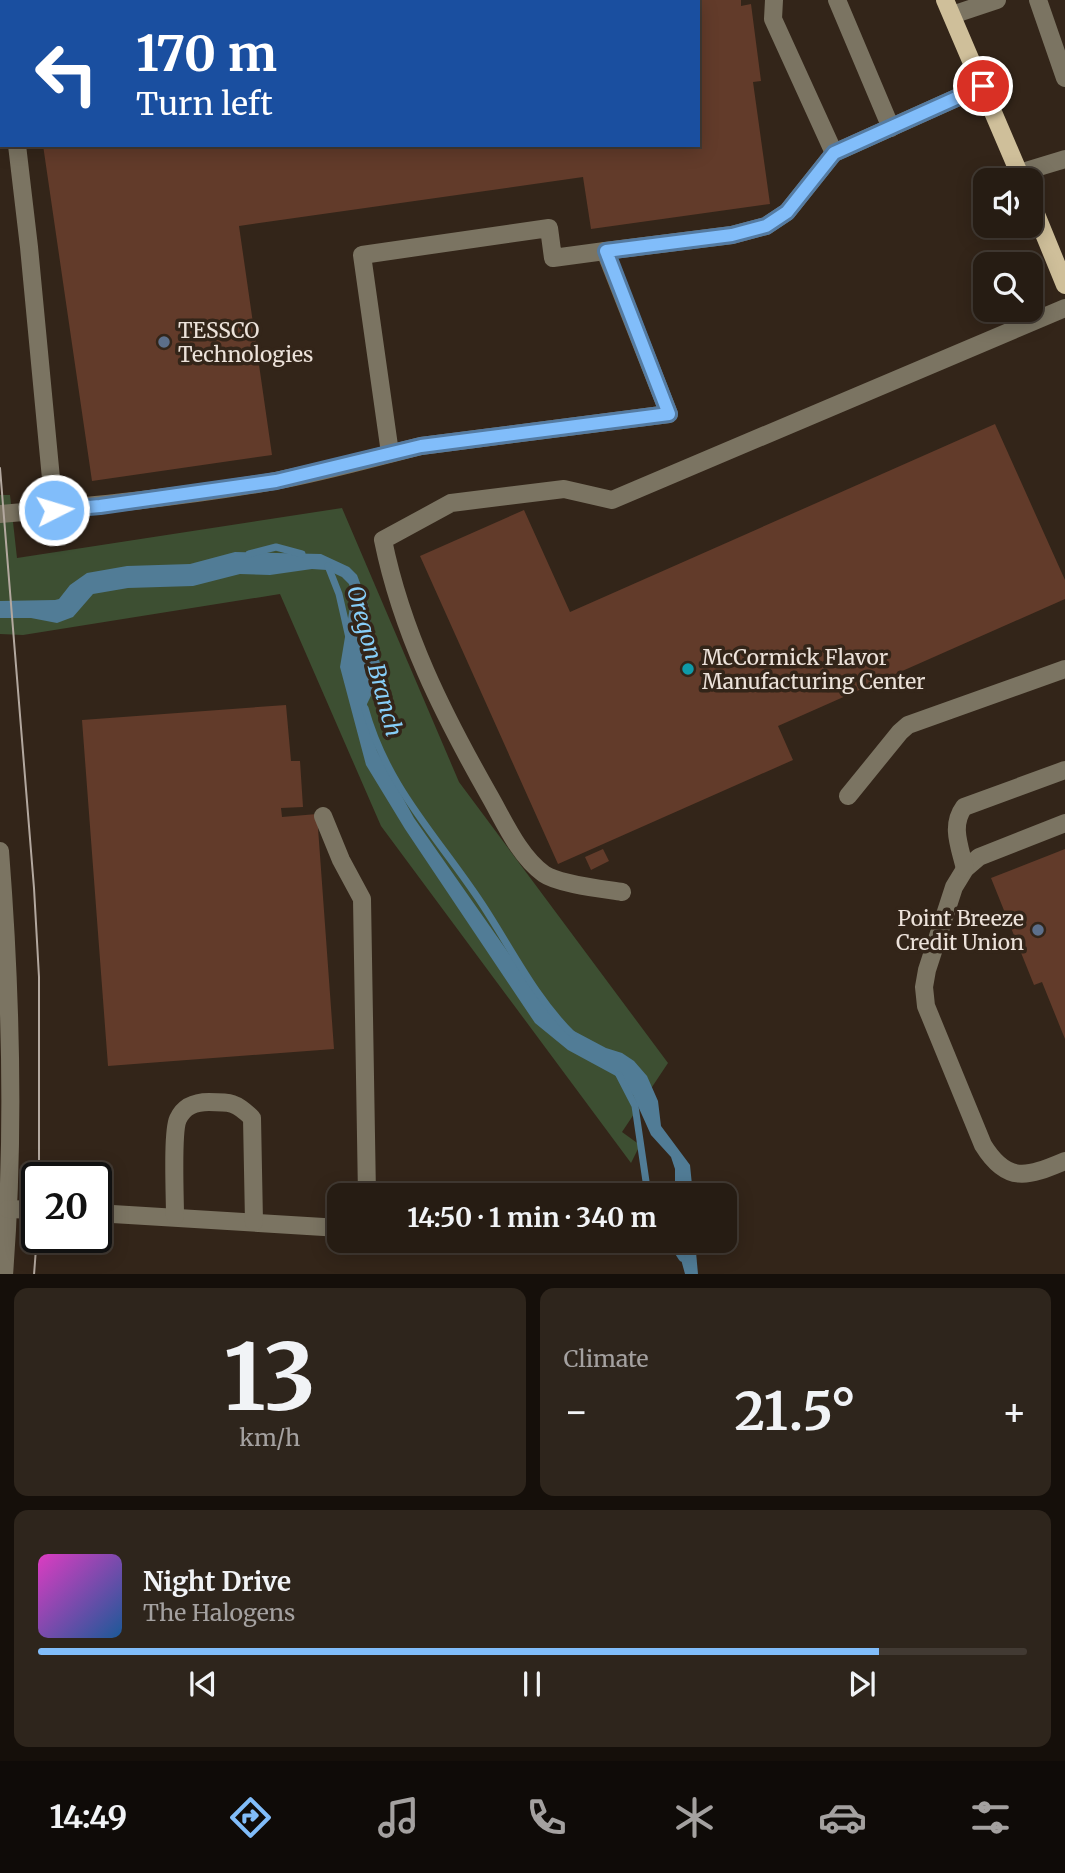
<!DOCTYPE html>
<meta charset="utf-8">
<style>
body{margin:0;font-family:Merriweather,serif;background:#2e251c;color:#f1f3f6;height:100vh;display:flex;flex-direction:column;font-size:26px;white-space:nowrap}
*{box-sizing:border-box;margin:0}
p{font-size:23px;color:#a4a1a0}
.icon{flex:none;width:38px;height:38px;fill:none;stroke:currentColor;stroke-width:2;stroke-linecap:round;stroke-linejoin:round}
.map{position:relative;height:1274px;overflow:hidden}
.details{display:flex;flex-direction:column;gap:14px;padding:14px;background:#150f0a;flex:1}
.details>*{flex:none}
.guide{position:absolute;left:0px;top:0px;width:700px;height:147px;box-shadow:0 4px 18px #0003,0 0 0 2px #423a33;background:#1a4fa0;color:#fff;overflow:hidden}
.buttons{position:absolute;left:973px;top:168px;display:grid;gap:14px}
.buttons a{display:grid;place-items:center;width:70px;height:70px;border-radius:14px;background:#261c13;box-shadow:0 4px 18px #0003,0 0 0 2px #423a33;font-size:35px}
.speed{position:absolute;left:21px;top:1162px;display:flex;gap:14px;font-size:35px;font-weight:700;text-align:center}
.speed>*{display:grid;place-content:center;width:91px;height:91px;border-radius:50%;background:#261c13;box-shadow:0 4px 18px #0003,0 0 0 2px #423a33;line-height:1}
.speed .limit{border:4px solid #111;border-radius:10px;background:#fff;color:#111}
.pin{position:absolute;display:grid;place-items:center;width:60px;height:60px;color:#fff;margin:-30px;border:4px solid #fff;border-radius:50%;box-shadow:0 2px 7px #0007}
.me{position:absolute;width:77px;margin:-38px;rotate:85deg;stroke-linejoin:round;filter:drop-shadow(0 0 5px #0008)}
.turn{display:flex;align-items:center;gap:24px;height:147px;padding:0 21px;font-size:32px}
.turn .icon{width:91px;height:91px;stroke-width:2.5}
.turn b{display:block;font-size:49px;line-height:60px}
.big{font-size:52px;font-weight:700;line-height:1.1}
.details .tile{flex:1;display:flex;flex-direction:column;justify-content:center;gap:10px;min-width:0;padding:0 24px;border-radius:14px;background:#2e251c}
.details .dial{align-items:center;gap:0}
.dial b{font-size:91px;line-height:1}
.song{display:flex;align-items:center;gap:21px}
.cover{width:84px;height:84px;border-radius:10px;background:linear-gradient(135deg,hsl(310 70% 55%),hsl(210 70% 35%))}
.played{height:7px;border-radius:4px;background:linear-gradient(90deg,#81bdfa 85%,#423a33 85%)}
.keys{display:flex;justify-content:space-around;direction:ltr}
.heat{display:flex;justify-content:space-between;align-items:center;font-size:38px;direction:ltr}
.details .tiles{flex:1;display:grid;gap:14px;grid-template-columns:1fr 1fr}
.tile:last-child{grid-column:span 2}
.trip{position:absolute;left:327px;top:1183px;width:410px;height:70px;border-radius:14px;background:#261c13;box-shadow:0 4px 18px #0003,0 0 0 2px #423a33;font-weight:700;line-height:70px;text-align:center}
.menu{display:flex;height:112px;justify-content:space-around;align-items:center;background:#0f0b08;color:#a4a1a0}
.menu .icon{width:49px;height:49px}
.menu .on{color:#81bdfa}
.menu b{font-size:32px;color:#f1f3f6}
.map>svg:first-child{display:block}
</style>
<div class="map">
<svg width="1065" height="1275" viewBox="0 0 1065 1275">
<rect width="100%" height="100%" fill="#332519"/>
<polygon fill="#3d4f32" points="0,495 10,495 17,558 342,508 459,782 668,1063 622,1132 640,1145 631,1163 381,826 280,594 23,635 0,634"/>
<g fill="#517c96">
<polygon points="235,552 321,554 349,567 357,575 368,604 373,638 381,667 380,677 367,704 367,719 377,751 414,818 557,1022 606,1048 622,1053 634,1061 647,1076 658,1101 661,1126 690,1165 693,1195 675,1195 675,1169 671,1157 651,1135 633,1095 616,1076 568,1050 535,1023 405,829 366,765 340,667 352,595 349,584 342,577 327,570 312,569 270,575 240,574 193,586 128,588 93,594 73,617 57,623 31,618 0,618 0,601 55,600 59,599 70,585 87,573 127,566 190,564"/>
<polygon points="676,1241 695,1241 698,1274 685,1274"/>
</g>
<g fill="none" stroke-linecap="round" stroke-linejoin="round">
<g stroke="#517c96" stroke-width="7">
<polyline points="249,554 276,547 302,554"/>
<polyline points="328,566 339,594 349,638"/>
<path d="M365 708C387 788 438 837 482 904 511 948 535 998 573 1035"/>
<polyline points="619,1075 635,1106 648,1195"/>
<polyline points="671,1241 682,1258"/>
</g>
</g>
<g fill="#623b2a">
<polygon points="698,0 741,0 741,6 751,4 761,81 753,82 770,204 591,229 583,177 239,226 272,455 92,481 43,145 698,145"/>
<polygon points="995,424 1065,580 1065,599 778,726 793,760 558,864 420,556 524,510 570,612"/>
<polygon points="286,705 291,761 300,761 303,807 281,808 282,817 317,814 334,1049 108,1066 82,720"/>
<polygon points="603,849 609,861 591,870 585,857"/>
<polygon points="1065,849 1065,1039 1042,982 1034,985 991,878"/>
</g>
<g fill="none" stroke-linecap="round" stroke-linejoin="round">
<g stroke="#7b7462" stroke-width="18">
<polyline points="774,0 773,19 834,153"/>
<polyline points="837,0 891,128"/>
<polyline points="1038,0 1065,78"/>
<polyline points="952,15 997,0"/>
<polyline points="17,145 29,247 54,510"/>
<polyline points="1019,173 1065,159"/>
<polyline points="605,251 732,235 766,226 787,212 834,153 983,86"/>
<path d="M0 514C92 506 184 497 275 481 324 472 373 458 421 446L669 414 605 251 553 258 549 228 362 255 390 453"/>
<polyline points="848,796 900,732 908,725 1065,669"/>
<polyline points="323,816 341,860 362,899 367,1195"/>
<path d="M1065 823 979 857 965 869 954 887 927 970 924 987 926 1006 983 1145C1007 1184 1027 1177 1065 1161"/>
<path d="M0 851C11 992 15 1133 4 1275"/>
<path d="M965 869C960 847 950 826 964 807L1065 770"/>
<path d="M622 892C603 889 558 884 544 874 519 856 504 821 489 795 443 714 402 633 383 540L451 503 564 489 612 500 1065 308"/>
<polyline points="8,1209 37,1210"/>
<polyline points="96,1213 340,1228"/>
<path d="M175 1216C175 1197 172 1132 178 1119 184 1106 195 1102 209 1102 230 1102 236 1102 252 1118L254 1222"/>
</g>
<g stroke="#cfbf9a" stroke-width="18">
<polyline points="945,0 1022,180"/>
<polyline points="1031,202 1065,285"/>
</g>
<g stroke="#b3a89f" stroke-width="2">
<polyline points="0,468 34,888 39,977 39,1178"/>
<polyline points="34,1275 37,1235"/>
</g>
</g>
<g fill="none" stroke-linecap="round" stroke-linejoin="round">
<g stroke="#547ba2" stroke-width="18">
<polyline id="route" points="54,510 100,506 276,481 421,446 669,414 606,251 732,235 766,226 787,212 834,153 983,86"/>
</g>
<use href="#route" stroke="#81bdfa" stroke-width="12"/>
</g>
<g fill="#5c6f8a" stroke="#332519" stroke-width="2.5">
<circle cx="164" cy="342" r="7"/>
<circle cx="1038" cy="930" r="7"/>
</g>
<circle fill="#0f9aa8" stroke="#332519" stroke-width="2.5" cx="688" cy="669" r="7"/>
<g text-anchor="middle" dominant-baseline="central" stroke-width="7" stroke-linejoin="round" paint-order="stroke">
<g font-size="21" fill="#ece2da" stroke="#332519" text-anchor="start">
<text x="178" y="330">TESSCO<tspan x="178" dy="24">Technologies</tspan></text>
<text x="702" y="657">McCormick Flavor<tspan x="702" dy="24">Manufacturing Center</tspan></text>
<text x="1024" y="918" text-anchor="end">Point Breeze<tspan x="1024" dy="24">Credit Union</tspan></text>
</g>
<g font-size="23" font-style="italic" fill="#87cef8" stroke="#332519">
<text transform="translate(375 661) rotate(75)">Oregon Branch</text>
</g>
</g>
</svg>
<div class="buttons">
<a><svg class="icon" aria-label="sound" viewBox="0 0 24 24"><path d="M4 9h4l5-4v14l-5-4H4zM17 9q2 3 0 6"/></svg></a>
<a><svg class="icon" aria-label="search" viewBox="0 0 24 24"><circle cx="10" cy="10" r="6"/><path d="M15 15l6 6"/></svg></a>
</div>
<div class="speed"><div class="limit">20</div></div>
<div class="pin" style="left:983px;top:86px;background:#d93025"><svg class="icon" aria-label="arrive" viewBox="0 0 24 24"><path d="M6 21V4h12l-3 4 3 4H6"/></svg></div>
<svg class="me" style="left:54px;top:510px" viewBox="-20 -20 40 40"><circle r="17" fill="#81bdfa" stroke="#fff" stroke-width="3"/><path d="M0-11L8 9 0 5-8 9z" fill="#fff"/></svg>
<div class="trip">14:50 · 1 min · 340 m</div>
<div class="guide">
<div class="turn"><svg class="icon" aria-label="left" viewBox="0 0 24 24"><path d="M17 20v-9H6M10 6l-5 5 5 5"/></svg><div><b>170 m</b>Turn left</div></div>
</div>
</div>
<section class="details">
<div class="tiles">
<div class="tile dial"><b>13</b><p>km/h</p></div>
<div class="tile"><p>Climate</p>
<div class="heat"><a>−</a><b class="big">21.5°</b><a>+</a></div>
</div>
<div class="tile">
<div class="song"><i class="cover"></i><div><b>Night Drive</b><p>The Halogens</p></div></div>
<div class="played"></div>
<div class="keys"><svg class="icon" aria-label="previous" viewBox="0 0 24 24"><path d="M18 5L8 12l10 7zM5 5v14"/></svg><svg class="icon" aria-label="pause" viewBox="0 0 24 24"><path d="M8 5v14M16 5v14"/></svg><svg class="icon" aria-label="next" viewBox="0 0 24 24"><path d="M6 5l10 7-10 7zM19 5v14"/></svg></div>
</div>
</div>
</section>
<nav class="menu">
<b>14:49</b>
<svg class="icon on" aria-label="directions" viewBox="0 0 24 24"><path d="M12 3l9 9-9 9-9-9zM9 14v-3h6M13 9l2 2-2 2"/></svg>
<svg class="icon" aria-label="music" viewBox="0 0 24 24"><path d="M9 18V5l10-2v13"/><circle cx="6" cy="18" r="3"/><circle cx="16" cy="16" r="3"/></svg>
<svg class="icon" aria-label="phone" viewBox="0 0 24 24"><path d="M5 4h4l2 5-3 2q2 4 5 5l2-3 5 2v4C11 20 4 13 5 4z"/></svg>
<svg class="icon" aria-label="climate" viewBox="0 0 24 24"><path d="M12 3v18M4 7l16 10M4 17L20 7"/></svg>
<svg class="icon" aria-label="car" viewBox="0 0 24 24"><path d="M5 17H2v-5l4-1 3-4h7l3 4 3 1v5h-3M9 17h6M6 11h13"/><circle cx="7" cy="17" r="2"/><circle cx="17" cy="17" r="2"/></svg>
<svg class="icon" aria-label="filters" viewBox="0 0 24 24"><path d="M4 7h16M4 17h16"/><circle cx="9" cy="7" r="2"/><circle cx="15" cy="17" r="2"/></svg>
</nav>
